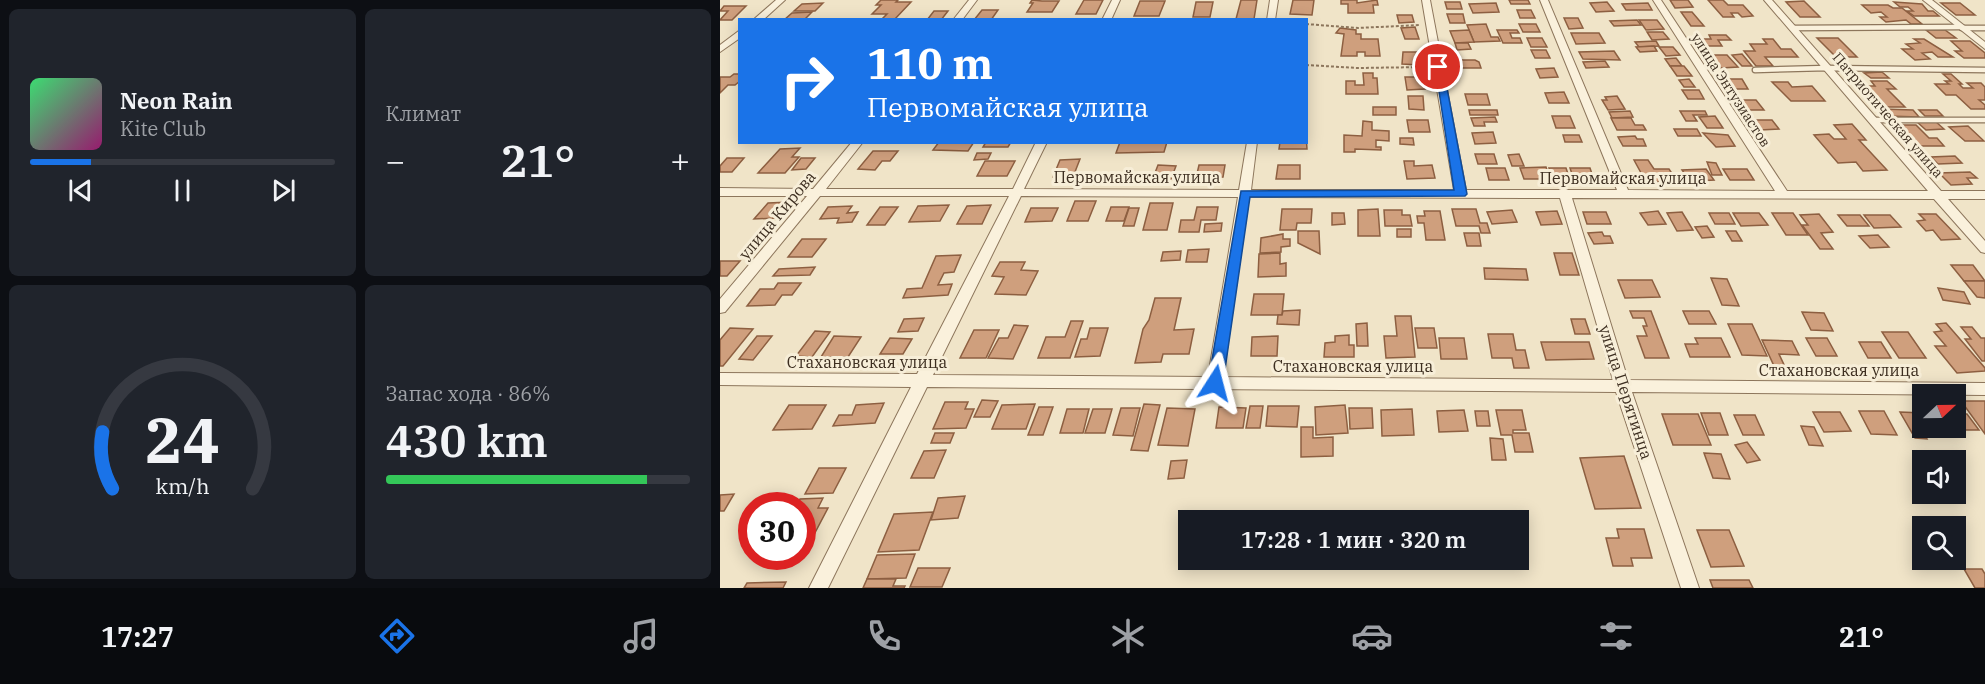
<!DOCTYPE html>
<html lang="ru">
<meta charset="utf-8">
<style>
body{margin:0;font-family:"IBM Plex Serif",serif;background:#20242c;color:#f1f3f6;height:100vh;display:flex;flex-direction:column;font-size:22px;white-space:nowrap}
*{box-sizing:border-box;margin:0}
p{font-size:20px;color:#9ea1a6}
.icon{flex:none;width:33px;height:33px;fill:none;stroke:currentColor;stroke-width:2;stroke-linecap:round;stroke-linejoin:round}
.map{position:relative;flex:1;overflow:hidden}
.details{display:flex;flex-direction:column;gap:9px;padding:9px;background:#0d0f14;width:720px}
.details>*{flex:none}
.hud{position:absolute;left:18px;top:18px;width:570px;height:126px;border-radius:0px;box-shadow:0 3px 15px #0003;background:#1a73e8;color:#fff;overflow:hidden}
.needle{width:39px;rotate:68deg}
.tools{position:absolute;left:1192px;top:384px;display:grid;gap:12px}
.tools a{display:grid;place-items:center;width:54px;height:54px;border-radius:0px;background:#171b24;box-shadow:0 3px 15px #0003;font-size:30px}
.speed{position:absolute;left:18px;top:492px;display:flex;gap:12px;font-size:30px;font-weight:700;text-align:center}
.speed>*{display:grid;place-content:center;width:78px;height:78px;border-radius:50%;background:#171b24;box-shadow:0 3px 15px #0003;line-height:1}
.speed .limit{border:9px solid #d22;background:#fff;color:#111}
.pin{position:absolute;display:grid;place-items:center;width:51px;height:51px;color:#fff;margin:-26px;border:3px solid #fff;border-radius:50%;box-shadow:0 2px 6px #0007}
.me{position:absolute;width:66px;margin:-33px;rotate:9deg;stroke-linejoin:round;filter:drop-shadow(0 0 4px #0008)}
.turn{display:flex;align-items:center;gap:21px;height:126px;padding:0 30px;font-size:27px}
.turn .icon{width:78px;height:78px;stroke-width:2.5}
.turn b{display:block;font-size:42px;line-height:51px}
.big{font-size:45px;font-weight:600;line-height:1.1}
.details .widget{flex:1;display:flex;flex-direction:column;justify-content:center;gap:9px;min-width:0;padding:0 21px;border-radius:9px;background:#20242c}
.details .dial{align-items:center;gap:0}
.dial svg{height:156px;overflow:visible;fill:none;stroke:#363941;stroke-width:7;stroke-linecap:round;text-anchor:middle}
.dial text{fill:#f1f3f6;stroke:none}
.song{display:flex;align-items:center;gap:18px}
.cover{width:72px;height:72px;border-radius:9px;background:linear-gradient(135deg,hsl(140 70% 55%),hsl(320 70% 35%))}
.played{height:6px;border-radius:3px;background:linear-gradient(90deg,#1a73e8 20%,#363941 20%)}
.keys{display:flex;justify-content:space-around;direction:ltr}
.heat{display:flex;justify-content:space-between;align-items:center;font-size:33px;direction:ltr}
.charge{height:9px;border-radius:4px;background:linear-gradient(90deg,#34c759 86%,#363941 0)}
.details .tiles{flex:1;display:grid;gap:9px;grid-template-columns:repeat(2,1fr)}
.trip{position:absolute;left:458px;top:510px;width:351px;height:60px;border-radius:0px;background:#171b24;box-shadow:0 3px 15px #0003;font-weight:600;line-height:60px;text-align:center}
.dock{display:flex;height:96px;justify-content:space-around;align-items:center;background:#090b0e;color:#9ea1a6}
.dock .icon{width:42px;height:42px}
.dock .current{color:#1a73e8}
.dock b{font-size:27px;color:#f1f3f6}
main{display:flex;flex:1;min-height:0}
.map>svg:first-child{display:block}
</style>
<main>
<section class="details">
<div class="tiles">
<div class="widget">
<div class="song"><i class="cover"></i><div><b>Neon Rain</b><p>Kite Club</p></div></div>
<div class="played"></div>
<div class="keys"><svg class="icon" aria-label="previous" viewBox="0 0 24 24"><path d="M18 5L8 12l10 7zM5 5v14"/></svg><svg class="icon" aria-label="pause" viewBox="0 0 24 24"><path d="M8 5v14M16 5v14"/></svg><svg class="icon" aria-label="next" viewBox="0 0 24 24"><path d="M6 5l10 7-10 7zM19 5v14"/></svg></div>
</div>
<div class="widget"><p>Климат</p>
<div class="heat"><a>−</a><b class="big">21°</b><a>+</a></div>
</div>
<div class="widget dial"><svg viewBox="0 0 100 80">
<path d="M14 69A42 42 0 1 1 86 69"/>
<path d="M14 69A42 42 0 0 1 9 40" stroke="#1a73e8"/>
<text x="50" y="56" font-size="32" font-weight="700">24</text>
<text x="50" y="72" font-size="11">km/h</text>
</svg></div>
<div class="widget"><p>Запас хода · 86%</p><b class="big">430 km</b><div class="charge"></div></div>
</div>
</section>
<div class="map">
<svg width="1265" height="588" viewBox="0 0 1265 588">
<rect width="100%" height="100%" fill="#f0e4c8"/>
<g fill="#cf9f7d" stroke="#8d5f41" stroke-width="1.5">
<polygon points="161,0 178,0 176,2 191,2 174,20 161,20 167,14 152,14 161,5 156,5"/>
<polygon points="312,0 322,1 339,1 332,12 307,12 313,3 310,3"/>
<polygon points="364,0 383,0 376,14 356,14"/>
<polygon points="521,0 537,0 534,19 516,19"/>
<polygon points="573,0 594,0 592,15 570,14"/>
<polygon points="621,0 637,0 637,3 657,0 658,5 653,5 654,13 628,13 628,4 621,4"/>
<polygon points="789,0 808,0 810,4 791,4"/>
<polygon points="950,0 968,0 973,7 955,8"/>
<polygon points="988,0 1003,0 1008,5 1023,5 1033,16 1022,17 1018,13 1011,13 1014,17 1003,17"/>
<polygon points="420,1 445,1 439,16 414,16"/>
<polygon points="1084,1 1100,17 1080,17 1066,2"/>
<polygon points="476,2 493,2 490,17 473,17"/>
<polygon points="725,2 740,2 742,9 727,9"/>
<polygon points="887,2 894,11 876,12 870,3"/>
<polygon points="1174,2 1202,4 1208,11 1213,11 1219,16 1194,16 1187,11 1193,11 1188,7 1180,7"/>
<polygon points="103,3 95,11 74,11 82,4"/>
<polygon points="776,3 779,12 753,13 749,4"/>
<polygon points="928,3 932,10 906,10 902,4"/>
<polygon points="1221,3 1240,3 1255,15 1236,15"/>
<polygon points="1142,5 1168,5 1173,8 1182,8 1202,24 1191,24 1186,20 1166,22 1160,17 1167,17 1161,12 1151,13"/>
<polygon points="4,6 26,6 12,20 0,20 8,11 0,11"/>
<polygon points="262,10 278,10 271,20 254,20"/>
<polygon points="797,10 811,10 815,18 800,18"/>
<polygon points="214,11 228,11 221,20 207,20"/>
<polygon points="92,12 84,20 64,20 72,13"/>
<polygon points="961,12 972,12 984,26 971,26"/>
<polygon points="727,14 743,14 745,23 730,23"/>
<polygon points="677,15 692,15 694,22 679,23"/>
<polygon points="844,18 858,18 863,28 849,29"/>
<polygon points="917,20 921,25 894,26 890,21"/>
<polygon points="919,20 937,20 944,29 926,30"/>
<polygon points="766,24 771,37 778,37 780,41 754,42 747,25"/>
<polygon points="799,24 816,24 820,32 803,32"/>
<polygon points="695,27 699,39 685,39 681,28"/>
<polygon points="620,28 636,30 636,34 641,34 641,39 658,39 660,56 645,56 645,52 637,52 637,56 621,56 624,34 616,33"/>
<polygon points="749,30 754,42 735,43 730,31"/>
<polygon points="777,30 797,30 799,33 790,33 792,38 800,38 802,43 783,43"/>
<polygon points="1206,30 1225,30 1236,38 1216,38"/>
<polygon points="927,32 943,32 949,39 932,40"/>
<polygon points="851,33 879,33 885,43 856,44"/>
<polygon points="989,35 1006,35 1011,40 998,40 1002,46 984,46 978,39 991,39"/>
<polygon points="807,38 822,38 827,47 811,47"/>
<polygon points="1097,38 1118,38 1137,57 1116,57"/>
<polygon points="1043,39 1053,39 1061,49 1071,49 1078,57 1045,57 1053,66 1036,66 1024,51 1035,51 1030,44 1047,44"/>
<polygon points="1194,39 1204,39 1233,57 1218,57 1212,52 1202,53 1210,59 1195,60 1182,49 1193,49 1186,44 1200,43"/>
<polygon points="936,41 939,46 919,47 915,42"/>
<polygon points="1231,41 1250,41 1265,53 1265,58 1244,58 1235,51 1242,51"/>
<polygon points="735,43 748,43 751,49 737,50"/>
<polygon points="934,46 937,51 920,52 916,47"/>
<polygon points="939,47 953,47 960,55 946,56"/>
<polygon points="811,50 826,50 830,58 815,58"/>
<polygon points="894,51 900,60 863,59 859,52"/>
<polygon points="683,52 699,52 699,65 682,64"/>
<polygon points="1022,54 1032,66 1022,66 1012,55"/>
<polygon points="991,55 1007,55 1018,67 1001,68"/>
<polygon points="956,58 962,66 950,66 945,59"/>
<polygon points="740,60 755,60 759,62 761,68 742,68"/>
<polygon points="885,61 889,67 866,68 863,62"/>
<polygon points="950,66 964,66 972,76 957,76"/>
<polygon points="834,68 838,77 820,78 816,69"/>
<polygon points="1162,72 1169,78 1151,78 1144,73"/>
<polygon points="643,73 653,73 653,78 657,78 658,94 626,94 626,81 635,81 635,85 644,85"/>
<polygon points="14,74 20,74 20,81 15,85 8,85 0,93 0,77 10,77"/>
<polygon points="1223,74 1231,74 1242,84 1239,84 1243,88 1253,88 1247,83 1261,83 1265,87 1265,100 1259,100 1265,105 1265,109 1251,109 1236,95 1226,95 1215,84 1229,84 1225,81 1231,81"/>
<polygon points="685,77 702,77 705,89 687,90"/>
<polygon points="969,79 975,87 964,87 959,80"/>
<polygon points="1006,79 1022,79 1028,89 1012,89"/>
<polygon points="1151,81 1167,81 1176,89 1167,89 1185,107 1163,107 1142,86 1155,86"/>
<polygon points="1052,82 1068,82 1072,87 1092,86 1105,101 1071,101"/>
<polygon points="962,90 979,90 984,99 968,99"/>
<polygon points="844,92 849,103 829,103 825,93"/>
<polygon points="745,94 767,94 770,105 748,105"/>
<polygon points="688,96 703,96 704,110 689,109"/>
<polygon points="897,96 905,109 888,110 882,100 887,100 885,97"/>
<polygon points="1020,100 1036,100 1044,110 1027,110"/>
<rect x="653" y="107" width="23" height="8"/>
<polygon points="1162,109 1193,110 1199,117 1167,116"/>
<polygon points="749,110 777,110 778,115 750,115"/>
<polygon points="1199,110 1217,110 1223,116 1205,116"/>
<polygon points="910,111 913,117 892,118 889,112"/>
<polygon points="960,111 985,111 987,115 973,115 977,121 966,121"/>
<polygon points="832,116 850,116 855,128 836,128"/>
<polygon points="995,116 1003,128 987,128 979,117"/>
<polygon points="775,117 777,122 764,122 765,126 754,126 751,118"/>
<polygon points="891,118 911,118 915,125 923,125 926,130 897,130"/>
<polygon points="687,120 708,120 710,132 689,132"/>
<polygon points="1033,120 1052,120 1059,129 1040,130"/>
<polygon points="643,121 652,122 652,130 669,131 669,141 656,140 656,147 661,147 661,150 635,149 635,152 624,152 624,135 642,136"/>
<polygon points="1215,121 1224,129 1206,130 1197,122"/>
<polygon points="1132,124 1146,140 1139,140 1167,170 1143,171 1136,162 1118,163 1094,135 1109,134 1114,139 1126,139 1114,125"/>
<polygon points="1177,125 1196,125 1209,138 1217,138 1224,146 1196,146"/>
<polygon points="1248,126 1264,141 1245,141 1229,127"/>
<polygon points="954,129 977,129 981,136 958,136"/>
<polygon points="773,132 776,143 755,144 752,133"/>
<polygon points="983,133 1008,135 1015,146 996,147"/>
<polygon points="586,135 587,149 559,149 560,142 586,142"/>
<polygon points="843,135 859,135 862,142 845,142"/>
<polygon points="915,136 917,139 923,139 926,146 903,146 898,137"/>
<polygon points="680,138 693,138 694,145 680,144"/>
<polygon points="219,142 254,142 248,151 213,150"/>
<polygon points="266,142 291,142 288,147 263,147"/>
<polygon points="400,142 447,142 444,152 396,153"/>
<polygon points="80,148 72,157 79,157 65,173 38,173 60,149"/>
<polygon points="153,151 178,151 170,161 162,161 155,170 138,169"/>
<polygon points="257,153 271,153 268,159 254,160"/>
<polygon points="755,154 774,154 777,164 758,164"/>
<polygon points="799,154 804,166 792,166 788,155"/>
<polygon points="1235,156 1242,163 1218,164 1211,157"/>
<polygon points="7,158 24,158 12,172 0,172 0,166"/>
<polygon points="81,158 95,158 86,169 72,170"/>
<polygon points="360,159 353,177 333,177 340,160"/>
<polygon points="914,160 928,160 934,169 949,169 957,181 926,182"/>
<polygon points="265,161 295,161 287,176 257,176"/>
<polygon points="684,161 694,161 694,166 712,165 715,178 687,179"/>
<polygon points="987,162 996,163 1002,175 992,175"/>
<polygon points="438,165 456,166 451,179 433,178"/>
<polygon points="479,165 505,165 503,177 476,178"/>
<polygon points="558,165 580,165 580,179 556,179"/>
<polygon points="826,167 830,179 804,179 800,168"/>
<polygon points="766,168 785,168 789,180 769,180"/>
<polygon points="829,168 846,168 850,180 833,180"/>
<polygon points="850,168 870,168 874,180 854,180"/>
<polygon points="986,169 994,180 976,181 973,177 967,177 962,170"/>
<polygon points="1003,169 1027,169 1034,180 1010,180"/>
<polygon points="1250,172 1257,178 1247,178 1252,184 1231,185 1219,173"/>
<polygon points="355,201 376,201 368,221 347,221"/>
<polygon points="69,202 56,218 34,219 48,203"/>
<polygon points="430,203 453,203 447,230 423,230"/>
<polygon points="229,205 220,221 189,222 198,206"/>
<polygon points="271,205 262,224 237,224 247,206"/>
<polygon points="132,206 127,213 138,212 132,222 117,223 119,218 100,219 108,207"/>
<polygon points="160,207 178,207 165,225 147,225"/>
<polygon points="391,207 409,207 404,221 386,221"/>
<polygon points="477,207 498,207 496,220 481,220 479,232 459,232 461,220 474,220"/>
<polygon points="311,208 338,208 332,221 305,222"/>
<polygon points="409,208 419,208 414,226 403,226"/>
<polygon points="562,209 592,209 591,223 577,223 576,230 560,230"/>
<polygon points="658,209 660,236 638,236 638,210"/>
<polygon points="732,209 756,209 760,223 767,223 770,233 761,233 759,226 736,226"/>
<polygon points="664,210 682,210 682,215 690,215 692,226 665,226"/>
<polygon points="792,210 797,222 772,224 767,212"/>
<polygon points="704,211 720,211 725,240 706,240 704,223 698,223 697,216 705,216"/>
<polygon points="837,211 842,224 821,225 816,212"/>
<polygon points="938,211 946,224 928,225 920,213"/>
<polygon points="863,212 886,212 891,224 867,224"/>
<polygon points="962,212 973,230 957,231 947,213"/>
<polygon points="612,213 624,213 625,224 612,225"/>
<polygon points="989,213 1009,213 1015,224 995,224"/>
<polygon points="1013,213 1039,213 1048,225 1021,226"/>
<polygon points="1052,213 1073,213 1088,235 1066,235"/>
<polygon points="1099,214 1113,232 1101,233 1113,249 1100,249 1082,225 1088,225 1080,215"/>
<polygon points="1199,214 1216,214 1240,239 1221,240 1213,230 1206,231 1197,221 1205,220"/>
<polygon points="1118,215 1140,215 1149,226 1127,226"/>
<polygon points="1144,215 1170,215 1181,227 1154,228"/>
<polygon points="502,223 501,231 484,232 485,224"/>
<polygon points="987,226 994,237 982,238 975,227"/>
<rect x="677" y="229" width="14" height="8"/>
<polygon points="578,231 599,231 600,254 578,243"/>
<polygon points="1006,231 1016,231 1022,241 1012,241"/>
<polygon points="882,232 884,236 890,236 893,243 874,244 868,233"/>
<polygon points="744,233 759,233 761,246 747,246"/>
<polygon points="563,234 563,239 570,239 570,246 561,247 561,252 540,253 541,238"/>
<polygon points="1158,235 1169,247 1150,248 1139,236"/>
<polygon points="82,239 106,239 92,257 68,257"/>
<polygon points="489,249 487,262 466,262 468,250"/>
<polygon points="461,251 460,260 441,261 443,252"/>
<polygon points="560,253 560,264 566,263 566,276 538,277 539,254"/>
<polygon points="834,253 852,253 859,275 840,275"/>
<polygon points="241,255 234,272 224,273 218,285 232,284 228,295 183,298 187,289 202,288 216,256"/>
<polygon points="0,261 20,261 7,276 0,276"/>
<polygon points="280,262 305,262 301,270 318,271 306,295 275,294 284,277 272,276"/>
<polygon points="1231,265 1253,265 1265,281 1244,281"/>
<polygon points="95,267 90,275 53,276 59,269"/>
<polygon points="764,268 806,269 808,280 765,279"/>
<polygon points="991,278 1007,279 1019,306 1002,305"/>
<polygon points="898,280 932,280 940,297 905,298"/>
<polygon points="1244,281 1265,281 1265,298 1257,297"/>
<polygon points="58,283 81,283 72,295 62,295 55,305 27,306 40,289 54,289"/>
<polygon points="1218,288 1244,292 1250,304 1223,300"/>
<polygon points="534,294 564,294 562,315 531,315"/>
<polygon points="435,298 461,298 454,330 474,329 469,354 443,354 441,362 415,363 423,329 429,320"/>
<polygon points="580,310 579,325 557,324 558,315 562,315 563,311"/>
<polygon points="910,311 931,311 949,358 925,358 917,336 927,336 923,326 927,326 924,318 913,318"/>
<polygon points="963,311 989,311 996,324 969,324"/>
<polygon points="1082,312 1104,313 1113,331 1091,330"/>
<polygon points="675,316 691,316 695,357 666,358 664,336 677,336"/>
<polygon points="204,318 198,331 178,332 184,319"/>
<polygon points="851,319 865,319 870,334 855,334"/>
<polygon points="351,321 363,321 350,358 318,358 326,337 345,337"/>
<polygon points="647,323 648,346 637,346 636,324"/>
<polygon points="1226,323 1265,368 1265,371 1237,373 1215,346 1226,346 1214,332 1222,331 1216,324"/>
<polygon points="1008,324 1032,324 1047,356 1022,355"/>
<polygon points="294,325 308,326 293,359 268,358 279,338 288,338"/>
<polygon points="1241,327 1252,327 1261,338 1265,338 1265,361 1262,361 1245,339 1251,339"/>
<polygon points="10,328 33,329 3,366 0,366 0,340"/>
<polygon points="370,328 388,328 380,356 355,357 361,339 367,339"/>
<polygon points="695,328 714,328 717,348 698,348"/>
<polygon points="254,330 279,330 266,358 240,358"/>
<polygon points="95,331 110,332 92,357 76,356"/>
<polygon points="1162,332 1188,332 1206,358 1179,358"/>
<polygon points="768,334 793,334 796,350 805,350 809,368 794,368 792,358 772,358"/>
<polygon points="629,335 629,345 634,345 634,357 604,357 605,343 615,342 615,336"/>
<polygon points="37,336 52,336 33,360 19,359"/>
<polygon points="114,336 141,337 128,357 101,357"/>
<polygon points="558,336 557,356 531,356 532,337"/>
<polygon points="170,338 192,339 183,354 160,354"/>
<polygon points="719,338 744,338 747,359 721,359"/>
<polygon points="975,338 1001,338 1010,357 970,357 965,344 978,344"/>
<polygon points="1086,338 1107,338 1117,356 1096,356"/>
<polygon points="1042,340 1072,341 1079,355 1059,354 1066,369 1055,368"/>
<polygon points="821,342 869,342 874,359 826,360"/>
<polygon points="1139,342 1161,342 1171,358 1148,358"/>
<polygon points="262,400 278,401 270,417 254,417"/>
<polygon points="1241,401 1265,401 1265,434"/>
<polygon points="225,402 248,402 245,409 254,409 246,428 213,429"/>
<polygon points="164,403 155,423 113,426 119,415 132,415 136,405"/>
<polygon points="315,404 306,429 272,429 282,405"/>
<polygon points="424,404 440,405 428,451 411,450"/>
<polygon points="69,405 106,405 92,429 53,430"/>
<polygon points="625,405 628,433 596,435 595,407"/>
<polygon points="530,406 543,406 540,428 526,428"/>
<polygon points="548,406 579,406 577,427 546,426"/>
<polygon points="319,407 333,407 323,435 308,435"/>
<polygon points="499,407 526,408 523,428 496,428"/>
<polygon points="401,408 420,408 413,436 393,435"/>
<polygon points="447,408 475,409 468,446 438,445"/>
<polygon points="629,408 652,408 653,428 630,429"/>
<polygon points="347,409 369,409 363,433 340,433"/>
<polygon points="373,409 392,409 385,433 365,433"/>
<polygon points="692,409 694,435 662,436 661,410"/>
<polygon points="744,410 748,431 719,432 717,411"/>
<polygon points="776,410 802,410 806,430 793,430 793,433 809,433 813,452 795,452 792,435 781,435"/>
<polygon points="755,411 768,411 770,426 757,426"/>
<polygon points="1139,411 1164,411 1177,435 1151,434"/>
<polygon points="1093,412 1120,412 1131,431 1104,432"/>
<polygon points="1180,412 1203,413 1203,428 1217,428 1219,431 1202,430 1207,439 1195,438"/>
<polygon points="981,413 1000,413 1008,435 989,435"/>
<polygon points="942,414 978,414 991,445 953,445"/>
<polygon points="1236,414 1247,414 1259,430 1240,430 1236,425"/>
<polygon points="1014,415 1035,415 1044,435 1023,435"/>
<polygon points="1081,426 1094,427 1103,446 1089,445"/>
<polygon points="581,427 593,427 593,438 613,437 613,456 581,457"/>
<polygon points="215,433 234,433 230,443 211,443"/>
<polygon points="770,438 783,439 786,460 772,460"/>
<polygon points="1027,442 1040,460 1027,463 1015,445"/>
<polygon points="226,450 214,478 191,478 204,451"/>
<polygon points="984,453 1001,454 1010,479 993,478"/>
<polygon points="904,456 921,508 875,509 860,458"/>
<polygon points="467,460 464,478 448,479 451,461"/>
<polygon points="99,468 126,468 113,493 85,494"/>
<polygon points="14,494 4,511 0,511 0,495"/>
<polygon points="245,496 238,518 211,520 218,498"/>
<polygon points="103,498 98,508 108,508 88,546 82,546 82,506 76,506 80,499"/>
<polygon points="213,512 199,550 158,552 174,514"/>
<polygon points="897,529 924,529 932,558 911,558 913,566 893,566 886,538 899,538"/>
<polygon points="977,530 1009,530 1024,566 991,567"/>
<polygon points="195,554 186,578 147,579 157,555"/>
<polygon points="198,568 230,568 222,587 190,587"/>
<polygon points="1244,569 1262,569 1265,574 1265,588 1255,588"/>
<polygon points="147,579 176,579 173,586 185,586 184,588 143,588"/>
<polygon points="990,580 1029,580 1033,588 993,588"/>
<polygon points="66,582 63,588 24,588 27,583"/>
</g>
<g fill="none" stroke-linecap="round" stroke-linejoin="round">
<g stroke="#8d765c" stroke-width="7">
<g id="lane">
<polyline points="1073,28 1240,27"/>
<polyline points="1242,28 1265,28"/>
<polyline points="1035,70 1107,68 1265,70"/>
<polyline points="1153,120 1265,120"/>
</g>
</g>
<g stroke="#8d765c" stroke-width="2">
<g id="street">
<polygon points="56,0 65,0 43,20 33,20"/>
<polygon points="249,0 257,0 242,20 233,20"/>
<polygon points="392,0 400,0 391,20 382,20"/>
<polygon points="550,0 558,0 555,20 547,20"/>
<path d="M702 0H710L746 190H897L820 0H828L908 190 1055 191 933 0H941L1067 191H1208L1044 0H1052L1221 191H1265V199H1228L1265 241V253L1261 252 1214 199 852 198 908 380 1265 383V395L912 392 979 588H961L896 392 207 387 108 588H89L191 387 0 385V373L197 374 289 196H100L5 312 0 313V299L87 196H0V188L93 189 132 142H143L106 189H293L316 142H327L304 189 519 190 527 142H537L531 190H734ZM301 196 518 197 488 377 213 375ZM529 197 840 198 893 380 503 377Z"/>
<polygon points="1203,0 1212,0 1265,42 1265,49"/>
<polygon points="20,30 20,38 0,52 0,45"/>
</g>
</g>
<g stroke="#8d765c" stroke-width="2" stroke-dasharray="3 2" stroke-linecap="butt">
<polyline points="586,24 638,28 699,25"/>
<polyline points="586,65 638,68 707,67"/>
</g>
<use href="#lane" stroke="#faf1dc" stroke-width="4.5"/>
<use href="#street" fill="#faf1dc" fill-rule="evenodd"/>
</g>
<polygon fill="#1a73e8" stroke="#114b97" stroke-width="1.5" points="715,65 723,67 747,194 745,196 530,197 503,383 501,387 495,389 490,387 488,383 521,191 734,190"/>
<g text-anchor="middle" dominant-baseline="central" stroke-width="6" stroke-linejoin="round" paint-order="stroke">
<g font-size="14" fill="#3d2e20" stroke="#f7eed8">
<text transform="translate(1011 90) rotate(57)">улица Энтузиастов</text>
<text transform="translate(1168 115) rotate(49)">Патриотическая улица</text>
</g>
<g font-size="16" fill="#3d2e20" stroke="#f7eed8">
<text x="417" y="177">Первомайская улица</text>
<text x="903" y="178">Первомайская улица</text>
<text transform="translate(57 215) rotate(-50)">улица Кирова</text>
<text x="147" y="362">Стахановская улица</text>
<text x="633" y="366">Стахановская улица</text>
<text x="1119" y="370">Стахановская улица</text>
<text transform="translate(906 392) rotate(72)">улица Перятинца</text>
</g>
</g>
</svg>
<div class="tools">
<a><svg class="needle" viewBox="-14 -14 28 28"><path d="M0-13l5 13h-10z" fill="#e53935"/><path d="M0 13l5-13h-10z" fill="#9ea1a6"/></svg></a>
<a><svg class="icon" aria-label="sound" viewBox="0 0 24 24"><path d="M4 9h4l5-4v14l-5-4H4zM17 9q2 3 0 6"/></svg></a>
<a><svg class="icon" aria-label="search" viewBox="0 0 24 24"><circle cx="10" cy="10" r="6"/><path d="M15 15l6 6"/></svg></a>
</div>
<div class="speed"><div class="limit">30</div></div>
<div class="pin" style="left:718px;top:67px;background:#d93025"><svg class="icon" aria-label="arrive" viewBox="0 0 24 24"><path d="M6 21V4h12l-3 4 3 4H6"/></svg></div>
<svg class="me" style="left:495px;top:383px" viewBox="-20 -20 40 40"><path d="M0-17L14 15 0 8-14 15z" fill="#1a73e8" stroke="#fff" stroke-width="4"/></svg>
<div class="trip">17:28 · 1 мин · 320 m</div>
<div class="hud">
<div class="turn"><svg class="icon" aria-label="right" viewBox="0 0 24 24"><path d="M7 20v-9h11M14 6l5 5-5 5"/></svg><div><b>110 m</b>Первомайская улица</div></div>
</div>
</div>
</main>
<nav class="dock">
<b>17:27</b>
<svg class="icon current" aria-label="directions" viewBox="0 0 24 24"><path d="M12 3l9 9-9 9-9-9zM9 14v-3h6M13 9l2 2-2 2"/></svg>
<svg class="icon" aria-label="music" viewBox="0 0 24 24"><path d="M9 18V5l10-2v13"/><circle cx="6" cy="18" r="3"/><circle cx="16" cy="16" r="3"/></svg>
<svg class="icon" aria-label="phone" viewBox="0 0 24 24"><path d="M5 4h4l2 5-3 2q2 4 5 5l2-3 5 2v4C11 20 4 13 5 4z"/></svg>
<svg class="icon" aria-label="climate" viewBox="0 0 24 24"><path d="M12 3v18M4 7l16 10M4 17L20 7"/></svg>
<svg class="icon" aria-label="car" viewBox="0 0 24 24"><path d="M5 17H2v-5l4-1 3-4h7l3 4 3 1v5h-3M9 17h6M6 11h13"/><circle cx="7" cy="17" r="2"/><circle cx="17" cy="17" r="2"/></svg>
<svg class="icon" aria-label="filters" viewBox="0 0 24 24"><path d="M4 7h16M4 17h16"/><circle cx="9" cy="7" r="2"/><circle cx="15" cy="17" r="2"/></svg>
<b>21°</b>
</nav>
